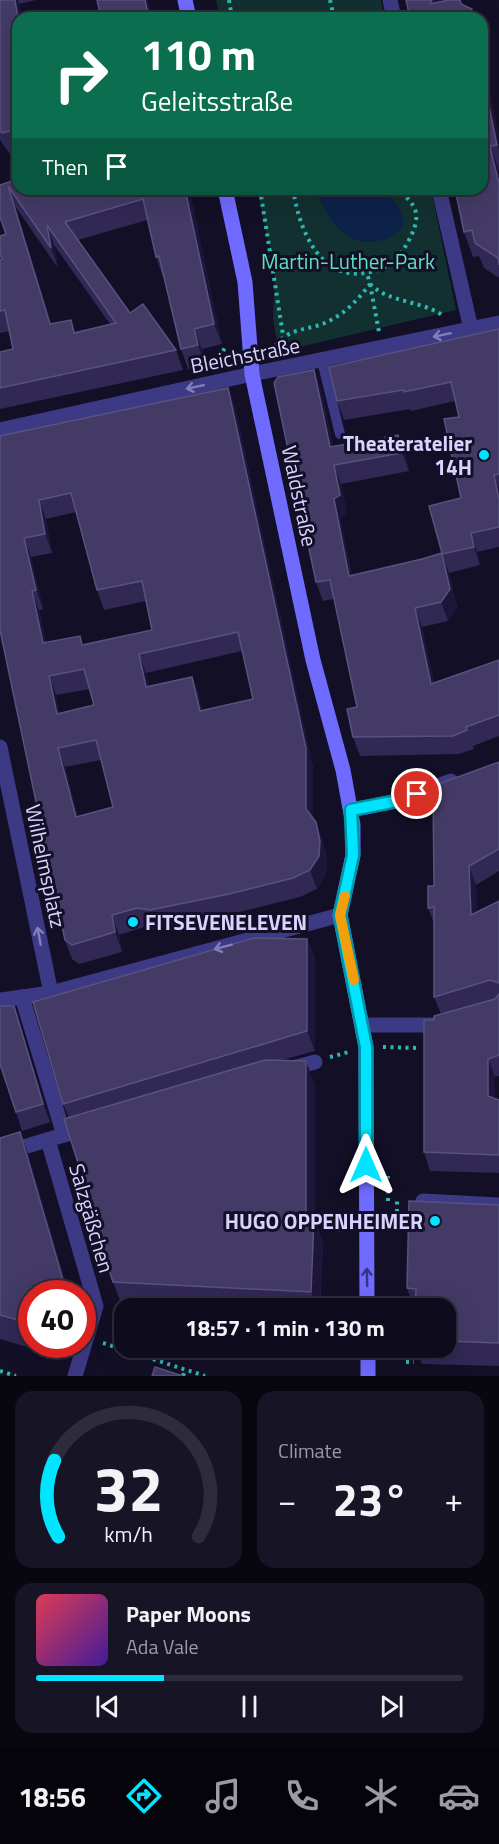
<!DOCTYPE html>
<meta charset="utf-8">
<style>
body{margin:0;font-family:"Titillium Web",sans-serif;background:#171425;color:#f1f3f6;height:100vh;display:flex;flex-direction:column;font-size:22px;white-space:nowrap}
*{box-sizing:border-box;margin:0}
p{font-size:20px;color:#9b9ba3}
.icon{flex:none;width:33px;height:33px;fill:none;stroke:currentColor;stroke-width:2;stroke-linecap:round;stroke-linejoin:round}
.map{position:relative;height:1376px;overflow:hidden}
.panel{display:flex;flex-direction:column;gap:15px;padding:15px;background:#08060f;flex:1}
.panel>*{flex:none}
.top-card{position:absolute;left:12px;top:12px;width:476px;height:183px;border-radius:18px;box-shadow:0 6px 24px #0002,0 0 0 2px #2e2b3b;background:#0b6e4f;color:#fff;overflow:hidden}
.speed{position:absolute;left:18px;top:1280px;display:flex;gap:12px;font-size:30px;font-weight:700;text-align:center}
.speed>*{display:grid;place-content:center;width:78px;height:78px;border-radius:50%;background:#0e0b1c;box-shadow:0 6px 24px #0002,0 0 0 2px #2e2b3b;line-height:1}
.speed .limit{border:9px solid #d22;background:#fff;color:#111}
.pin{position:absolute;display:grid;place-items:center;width:51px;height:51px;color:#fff;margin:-26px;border:3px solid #fff;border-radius:50%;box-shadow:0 2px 6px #0007}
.me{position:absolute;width:66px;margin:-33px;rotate:0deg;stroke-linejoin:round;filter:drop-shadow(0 0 4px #0008)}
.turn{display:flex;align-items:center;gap:21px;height:126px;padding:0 30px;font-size:27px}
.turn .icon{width:78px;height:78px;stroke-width:2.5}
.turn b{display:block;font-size:42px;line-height:51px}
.then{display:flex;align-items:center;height:57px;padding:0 30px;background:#0003;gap:12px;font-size:22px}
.big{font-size:45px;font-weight:700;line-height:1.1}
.panel .widget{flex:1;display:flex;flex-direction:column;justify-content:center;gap:9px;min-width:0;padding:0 21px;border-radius:18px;background:#171425}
.panel .dial{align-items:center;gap:0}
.dial svg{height:156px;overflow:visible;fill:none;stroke:#2e2b3b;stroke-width:7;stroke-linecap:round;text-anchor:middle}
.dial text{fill:#f1f3f6;stroke:none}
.song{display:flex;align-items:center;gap:18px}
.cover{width:72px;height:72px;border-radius:9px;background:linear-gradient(135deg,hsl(350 70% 55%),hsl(260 70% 35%))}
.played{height:6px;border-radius:3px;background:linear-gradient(90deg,#00e5ff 30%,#2e2b3b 30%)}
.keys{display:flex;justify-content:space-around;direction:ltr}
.heat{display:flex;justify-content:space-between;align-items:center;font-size:33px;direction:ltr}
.panel .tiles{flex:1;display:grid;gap:15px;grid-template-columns:1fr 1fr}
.widget:last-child{grid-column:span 2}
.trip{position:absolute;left:114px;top:1298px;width:342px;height:60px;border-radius:18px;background:#0e0b1c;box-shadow:0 6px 24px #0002,0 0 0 2px #2e2b3b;font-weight:700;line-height:60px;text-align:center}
.dock{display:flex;height:96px;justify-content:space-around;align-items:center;background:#06040b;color:#9b9ba3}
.dock .icon{width:42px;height:42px}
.dock .active{color:#00e5ff}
.dock b{font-size:27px;color:#f1f3f6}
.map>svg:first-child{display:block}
</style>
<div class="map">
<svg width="499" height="1376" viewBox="0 0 499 1376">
<rect width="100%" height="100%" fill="#130f26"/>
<g fill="#12302f">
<polygon points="216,0 381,0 384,18 220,18"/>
<polygon points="257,189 431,189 456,310 291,349 276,338 273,317 275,271"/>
</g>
<path fill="#0c2248" d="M315 189C345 189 401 180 404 224 399 232 391 238 382 240 346 251 327 217 315 189Z"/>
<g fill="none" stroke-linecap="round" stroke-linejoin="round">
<g stroke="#2fb8b0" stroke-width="4" stroke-dasharray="3 4.5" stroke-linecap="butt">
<polyline points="229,0 232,18"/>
<polyline points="330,0 334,18"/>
<polyline points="260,189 283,335"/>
<path d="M293 189C299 229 320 284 370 272 391 268 401 256 410 238 415 228 419 217 414 207 410 200 403 194 399 189"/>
<path d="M370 284C389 303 420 300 442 315"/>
<polyline points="370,284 379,332"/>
<path d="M276 345C290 326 312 331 331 320 347 312 360 297 370 284L367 273"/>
<polyline points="220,358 225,347"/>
<polyline points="383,1047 418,1048"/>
<polyline points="330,1057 349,1052"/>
<polyline points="388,1201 388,1176"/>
<polyline points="397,1227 397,1201"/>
<polyline points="338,1231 349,1218"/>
<polyline points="103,1343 205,1376"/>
<polyline points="406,1362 414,1362"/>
<polyline points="0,1371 16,1376"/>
<polyline points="183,1376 185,1370"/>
</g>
<polyline stroke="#3d3a85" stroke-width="10" points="322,361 340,434"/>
<g stroke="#3d3a85" stroke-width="15">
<polyline points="390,0 394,18"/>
<polyline points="439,189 471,329"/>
<polyline points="0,430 252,374 499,323"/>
<polyline points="0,747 51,993"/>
<polyline points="351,810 397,801 451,781"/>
<polyline points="22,997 64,1135"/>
<polyline points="0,1000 51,993 340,915"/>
<polyline points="363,1025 444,1025"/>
<polyline points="289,1069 315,1062"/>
<polyline points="48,1140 96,1306 75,1376"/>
<polyline points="0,1154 87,1128"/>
<polyline points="423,1201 499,1205"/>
</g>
<g stroke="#6f6bff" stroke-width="15">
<polyline points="185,0 189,18"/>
<polyline points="225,189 245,282 252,374 257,398 313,660 343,770 353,825 353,855 340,915 366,1047 367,1308"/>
<polyline points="368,1347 368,1376"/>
</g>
</g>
<g fill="#312854" fill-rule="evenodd">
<polygon points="0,0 36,0 19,4 22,18 18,18 18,151 9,153 0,140"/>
<polygon points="484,69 499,136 499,278 484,268 479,256 473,257 464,232"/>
<path d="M0 185 18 189H189L222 344 202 349 205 365 188 369 181 349 164 277H163L156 257 147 220 78 240 130 313 176 350 183 370 0 409V352L13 349 10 331 0 333V260L2 259 6 234ZM15 206 58 268 54 245 110 324 75 332 71 320 51 324Z"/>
<polygon points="499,329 499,547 477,552 480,565 449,573 457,607 448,621 422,627 434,683 499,660 499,736 473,746 474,749 459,754 360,756 353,737 357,707 334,599 323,601 316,582 321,389 333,447 405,453 409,471 341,484 347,514 340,518 352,575 422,559 442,553 461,498 459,417 455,401 411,411 410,409 344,420 337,401"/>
<path d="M228 388 235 407 313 768V818L323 841 327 861 326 875 317 889 300 897 236 913 157 929 144 927 119 935 122 952 79 964 72 959 65 940 0 436ZM76 512 97 590 104 610 146 601 152 630 84 645 46 643 39 610 43 609 31 557 52 553 46 519ZM242 651 253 699 202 710 199 696 192 677 149 687 146 673ZM90 689 94 705 59 714 56 695ZM101 760 113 807 78 817 65 767Z"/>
<polygon points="499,762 499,871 476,885 477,912 499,901 499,1076 495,1077 495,1098 499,1100 499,1173 430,1171 424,1152 434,1020 441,1014 434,997 434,923 428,908 434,886"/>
<polygon points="307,939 315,958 315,1051 282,1060 315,1085 315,1220 323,1242 320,1308 153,1308 122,1306 113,1282 106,1250 69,1118 63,1104"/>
<polygon points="20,1025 50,1122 22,1131 16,1112"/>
<polygon points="20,1132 30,1159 32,1344 62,1344 58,1356 0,1339 0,1138"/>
<polygon points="499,1205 499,1366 422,1364 416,1347 446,1347 446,1308 414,1308 407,1288"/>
</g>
<g fill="#1d163a">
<polygon points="15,0 18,0 22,18 18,18"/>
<polygon points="145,0 148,0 152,18 149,18"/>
<polygon points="432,0 458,0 430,4"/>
<polygon points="460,0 467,18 472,9 475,18 466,18"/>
<polygon points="482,61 484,69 499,136 499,150 482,72"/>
<polygon points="490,146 499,170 499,183 491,151"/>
<polygon points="8,186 15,206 58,344 50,324"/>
<polygon points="185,189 189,189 222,344 214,324"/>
<polygon points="47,225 54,245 58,268 51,248"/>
<polygon points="194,329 202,349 205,365 198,345"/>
<polygon points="314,370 321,389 337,466 330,447"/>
<polygon points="228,388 235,407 313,768 313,828 306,809"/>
<polygon points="398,435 405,453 409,471 402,453"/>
<polygon points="334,465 341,484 347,514 340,518 356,594 349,576 334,499"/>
<polygon points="494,475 499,489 499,499"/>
<polygon points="39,500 46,519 52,553 45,534"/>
<polygon points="471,533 477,552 480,565 474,547"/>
<polygon points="24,538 31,557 43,609 36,590"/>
<polygon points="442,554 449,573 457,607 448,621 441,602"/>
<polygon points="32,591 39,610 50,662 43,643"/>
<polygon points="415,608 422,627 438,702 431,684"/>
<polygon points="139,654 146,673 153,707 146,687"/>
<polygon points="49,676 56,695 64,733 57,714"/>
<polygon points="192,677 199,696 207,730 200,711"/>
<polygon points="58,748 65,767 83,837 76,817"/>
<polygon points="316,822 323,841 327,861 326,875 317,889 310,870"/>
<polygon points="469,866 476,885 478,933 471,915"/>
<polygon points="112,915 119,935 122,952 115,932"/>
<polygon points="307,939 315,958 315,1051 307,1031"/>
<polygon points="14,1006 20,1025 50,1122 43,1104"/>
<polygon points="488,1059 495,1077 495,1114 488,1096"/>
<polygon points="306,1061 315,1085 315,1220 323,1242 320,1308 317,1308 311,1292 306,1218"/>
<polygon points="20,1132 30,1159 69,1293 59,1293"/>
<polygon points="54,1344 62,1344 58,1356"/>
</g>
<g fill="#433a66" stroke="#5a527e" stroke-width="1.5" fill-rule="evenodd">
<polygon points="0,0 15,0 18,18 18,129 2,133 0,130"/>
<polygon points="97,0 145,0 149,18 101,18"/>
<polygon points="406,0 432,0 430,4 449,0 460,0 461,4 472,9 467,18 410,18"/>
<polygon points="482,72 497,145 490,146 491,151 499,183 499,265 498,258 475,243 472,230 464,232 455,189 482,189"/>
<path d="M18 179V189H185L214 324 194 329 198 345 181 349 159 256 156 257 143 199 65 222 130 313 143 304 176 350 0 388V352L13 349 5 310 0 311V260L2 259 0 254V236L6 234 0 217V185ZM8 186 51 248 47 225 116 323 74 333 71 320 50 324Z"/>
<polygon points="499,329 499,474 494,475 499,499 499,527 471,533 474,547 442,554 450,589 441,602 415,608 431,684 499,660 499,715 466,727 467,730 453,736 353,737 347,709 357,707 330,580 316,582 274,383 278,377 314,370 330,447 398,435 402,453 334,465 340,495 334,499 349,576 422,559 442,553 429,506 461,498 444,419 459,417 451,382 404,392 403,390 337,401 329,367"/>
<path d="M228 388 306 748V809L316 822 320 841 319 856 310 870 293 878 229 894 150 910 137 908 112 915 115 932 72 945 65 940 0 630V436ZM71 493 97 590 142 581 152 630 82 645 80 636 43 643 32 591 36 590 24 538 45 534 39 500ZM238 632 253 699 200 711 192 677 146 687 139 654ZM84 669 94 705 57 714 49 676ZM96 740 113 807 76 817 58 748Z"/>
<polygon points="499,762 499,849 469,866 471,915 499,901 499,983 490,980 434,997 434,907 428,908 428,886 434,886 433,786"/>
<polygon points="254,938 307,939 307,1031 63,1104 33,1002"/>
<polygon points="499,994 499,1055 488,1059 488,1096 499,1100 499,1155 424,1152 424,1020 434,1020 434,1016 495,999"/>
<polygon points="0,1006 14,1006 43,1104 16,1112 0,1064"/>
<polygon points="265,1060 306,1061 306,1218 314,1218 311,1292 113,1282 103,1251 106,1250 64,1119"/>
<polygon points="20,1132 63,1280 59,1293 32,1293 32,1324 0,1315 0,1138"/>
<polygon points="409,1201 499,1205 499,1343 446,1341 446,1308 415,1308 416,1289 407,1288"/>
<polygon points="155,1367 183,1376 152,1376"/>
</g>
<defs><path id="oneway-shaft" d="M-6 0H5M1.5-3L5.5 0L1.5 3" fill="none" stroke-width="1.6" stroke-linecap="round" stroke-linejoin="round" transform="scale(1.5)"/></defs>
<g stroke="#837fbc">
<use href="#oneway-shaft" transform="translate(442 335) rotate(168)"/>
<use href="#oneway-shaft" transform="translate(195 387) rotate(168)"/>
<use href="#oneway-shaft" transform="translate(39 936) rotate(-101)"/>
<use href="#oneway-shaft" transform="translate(223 947) rotate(165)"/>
</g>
<use stroke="#38347d" href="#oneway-shaft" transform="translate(367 1277) rotate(-91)"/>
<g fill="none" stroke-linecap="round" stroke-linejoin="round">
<g stroke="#0095a6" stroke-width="15">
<polyline id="route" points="366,1165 366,1047 340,915 353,855 351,810 397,801 417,794"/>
</g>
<use href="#route" stroke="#00e5ff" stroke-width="10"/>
<polyline stroke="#f59e0b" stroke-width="10" points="345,896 340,915 354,980"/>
</g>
<g fill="#00e5ff" stroke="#130f26" stroke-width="2">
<circle cx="484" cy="455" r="6"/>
<circle cx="133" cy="922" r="6"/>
<circle cx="435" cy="1221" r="6"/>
</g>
<g text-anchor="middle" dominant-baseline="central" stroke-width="6" stroke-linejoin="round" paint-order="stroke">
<g font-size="21" fill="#5fe0c0" stroke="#130f26">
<text x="348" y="261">Martin-Luther-Park</text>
</g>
<g font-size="21" fill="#d9d4ff" stroke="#130f26">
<text transform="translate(245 355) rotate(-11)">Bleichstraße</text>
<text transform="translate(300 496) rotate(78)">Waldstraße</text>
<text transform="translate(46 866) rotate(78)">Wilhelmsplatz</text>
<text transform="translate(92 1218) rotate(74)">Salzgäßchen</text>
</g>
<g font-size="21" font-weight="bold" fill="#d9d4ff" stroke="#130f26" text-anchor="end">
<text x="472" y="443">Theateratelier<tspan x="472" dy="24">14H</tspan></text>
<text x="145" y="922" text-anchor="start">FITSEVENELEVEN</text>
<text x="423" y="1221">HUGO OPPENHEIMER</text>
</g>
</g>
</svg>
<div class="speed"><div class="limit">40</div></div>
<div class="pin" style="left:417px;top:794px;background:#d93025"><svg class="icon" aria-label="arrive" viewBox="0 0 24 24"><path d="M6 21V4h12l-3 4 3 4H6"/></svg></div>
<svg class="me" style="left:366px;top:1165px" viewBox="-20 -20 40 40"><path d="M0-17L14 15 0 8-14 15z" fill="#00e5ff" stroke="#fff" stroke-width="4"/></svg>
<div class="trip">18:57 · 1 min · 130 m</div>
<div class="top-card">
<div class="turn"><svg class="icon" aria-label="right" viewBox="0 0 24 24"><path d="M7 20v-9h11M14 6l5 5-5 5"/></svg><div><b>110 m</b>Geleitsstraße</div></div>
<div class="then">Then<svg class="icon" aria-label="arrive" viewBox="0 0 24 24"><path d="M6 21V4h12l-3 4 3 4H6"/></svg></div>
</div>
</div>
<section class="panel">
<div class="tiles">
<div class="widget dial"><svg viewBox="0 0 100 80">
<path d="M14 69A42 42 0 1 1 86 69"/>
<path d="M14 69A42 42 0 0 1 12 30" stroke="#00e5ff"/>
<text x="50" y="56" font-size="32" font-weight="700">32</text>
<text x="50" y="72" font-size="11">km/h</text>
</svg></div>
<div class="widget"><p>Climate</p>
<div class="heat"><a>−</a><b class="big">23°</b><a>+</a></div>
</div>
<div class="widget">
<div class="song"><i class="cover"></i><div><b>Paper Moons</b><p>Ada Vale</p></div></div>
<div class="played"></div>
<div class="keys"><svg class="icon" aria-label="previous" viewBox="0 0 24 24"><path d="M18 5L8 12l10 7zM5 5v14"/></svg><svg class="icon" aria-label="pause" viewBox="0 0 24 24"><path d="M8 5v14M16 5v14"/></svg><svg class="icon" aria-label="next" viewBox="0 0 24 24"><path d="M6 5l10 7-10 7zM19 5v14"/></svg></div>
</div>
</div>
</section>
<nav class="dock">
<b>18:56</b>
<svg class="icon active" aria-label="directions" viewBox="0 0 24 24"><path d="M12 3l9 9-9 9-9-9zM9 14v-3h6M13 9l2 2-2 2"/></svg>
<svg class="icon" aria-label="music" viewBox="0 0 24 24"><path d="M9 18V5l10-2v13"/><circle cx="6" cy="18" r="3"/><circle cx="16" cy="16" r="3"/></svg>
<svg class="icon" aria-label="phone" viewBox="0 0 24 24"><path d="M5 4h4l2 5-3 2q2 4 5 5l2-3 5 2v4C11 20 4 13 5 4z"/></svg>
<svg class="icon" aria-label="climate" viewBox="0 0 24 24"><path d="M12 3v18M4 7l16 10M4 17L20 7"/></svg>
<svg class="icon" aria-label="car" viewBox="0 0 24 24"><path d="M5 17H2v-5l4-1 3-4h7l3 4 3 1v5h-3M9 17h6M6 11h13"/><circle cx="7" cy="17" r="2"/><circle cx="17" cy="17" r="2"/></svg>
</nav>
